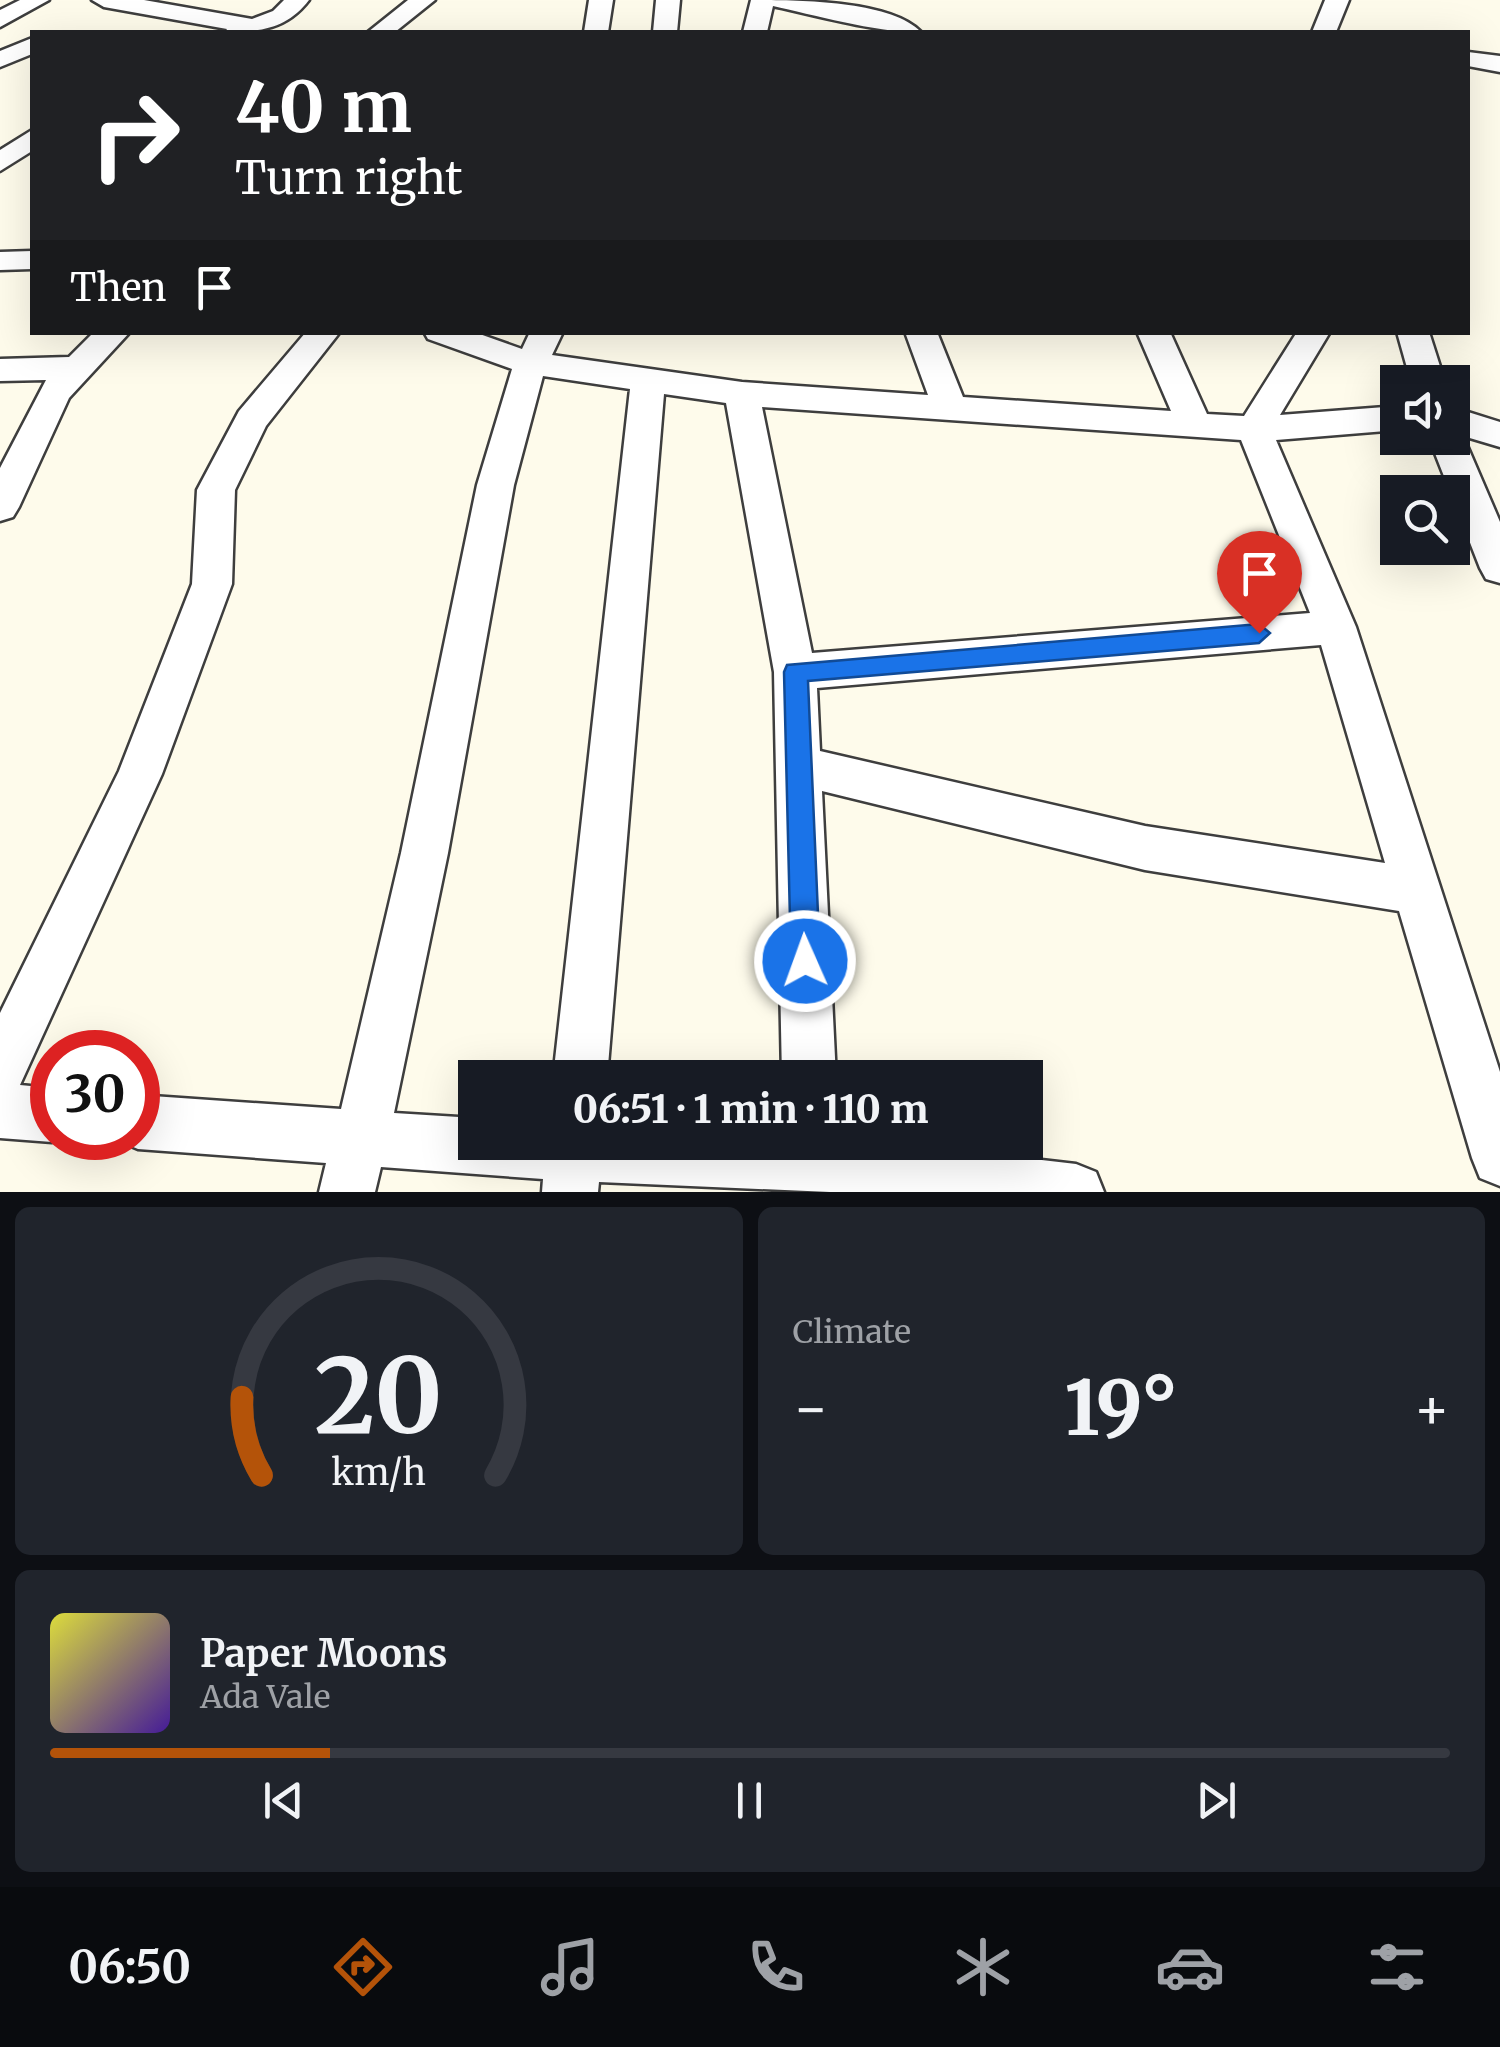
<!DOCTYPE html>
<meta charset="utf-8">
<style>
body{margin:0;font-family:Merriweather,serif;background:#20242c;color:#f1f3f6;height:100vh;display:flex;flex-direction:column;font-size:38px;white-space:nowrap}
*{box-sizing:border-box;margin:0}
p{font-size:32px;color:#9ea1a6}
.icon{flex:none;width:55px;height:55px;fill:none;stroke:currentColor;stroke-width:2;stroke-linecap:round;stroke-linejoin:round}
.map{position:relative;height:1192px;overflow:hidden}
.panel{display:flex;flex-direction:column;gap:15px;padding:15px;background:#0d0f14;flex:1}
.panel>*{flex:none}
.banner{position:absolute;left:30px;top:30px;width:1440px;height:305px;border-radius:0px;box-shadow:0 10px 40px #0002;background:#202124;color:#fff;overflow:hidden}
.controls{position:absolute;left:1380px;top:365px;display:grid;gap:20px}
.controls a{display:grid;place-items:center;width:90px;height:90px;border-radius:0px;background:#171b24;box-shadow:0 10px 40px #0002;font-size:50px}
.speed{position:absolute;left:30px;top:1030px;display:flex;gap:20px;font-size:50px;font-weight:700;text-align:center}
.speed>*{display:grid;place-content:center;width:130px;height:130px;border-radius:50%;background:#171b24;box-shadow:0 10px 40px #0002;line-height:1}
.speed .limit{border:15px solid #d22;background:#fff;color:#111}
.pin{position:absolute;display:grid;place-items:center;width:85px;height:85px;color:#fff;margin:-102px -42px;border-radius:50% 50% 50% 0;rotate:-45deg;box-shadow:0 0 10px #0007}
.pin .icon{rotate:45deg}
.me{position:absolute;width:110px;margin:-55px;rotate:358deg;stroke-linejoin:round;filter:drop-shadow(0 0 8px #0008)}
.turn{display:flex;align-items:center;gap:35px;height:210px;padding:0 40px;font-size:45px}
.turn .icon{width:130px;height:130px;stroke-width:2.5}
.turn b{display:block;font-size:70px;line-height:85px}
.then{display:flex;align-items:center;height:95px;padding:0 40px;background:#0003;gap:20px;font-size:38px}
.big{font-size:75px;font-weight:800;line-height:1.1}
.panel .tile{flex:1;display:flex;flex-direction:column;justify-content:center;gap:15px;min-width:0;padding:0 35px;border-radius:15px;background:#20242c}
.panel .dial{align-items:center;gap:0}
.dial svg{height:260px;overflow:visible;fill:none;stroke:#363941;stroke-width:7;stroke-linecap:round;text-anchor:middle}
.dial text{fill:#f1f3f6;stroke:none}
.song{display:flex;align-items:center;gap:30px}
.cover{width:120px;height:120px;border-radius:15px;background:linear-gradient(135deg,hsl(60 70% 55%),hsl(260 70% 35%))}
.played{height:10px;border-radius:5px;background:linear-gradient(90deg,#b45309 20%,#363941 20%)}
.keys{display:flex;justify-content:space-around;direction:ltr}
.heat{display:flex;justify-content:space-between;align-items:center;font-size:55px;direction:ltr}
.panel .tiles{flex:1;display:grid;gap:15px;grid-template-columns:1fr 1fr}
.tile:last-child{grid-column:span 2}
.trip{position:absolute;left:458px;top:1060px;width:585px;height:100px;border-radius:0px;background:#171b24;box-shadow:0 10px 40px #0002;font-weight:800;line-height:100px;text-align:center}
.menu{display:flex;height:160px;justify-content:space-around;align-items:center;background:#090b0e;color:#9ea1a6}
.menu .icon{width:70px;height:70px}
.menu .current{color:#b45309}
.menu b{font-size:45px;color:#f1f3f6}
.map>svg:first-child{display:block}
</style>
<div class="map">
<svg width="1500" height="1192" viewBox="0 0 1500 1192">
<rect width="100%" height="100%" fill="#fefbeb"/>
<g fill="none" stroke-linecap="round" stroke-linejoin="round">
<g stroke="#3e3e3e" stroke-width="5">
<g id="minor">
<polygon points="20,0 49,0 0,27 0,10"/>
<path d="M92 0H144L252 19 273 11 284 0H309C287 29 260 32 225 32L227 29 104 7Z"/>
<polygon points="408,0 435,0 395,32 368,32"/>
<polygon points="589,0 613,0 608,32 584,32"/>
<polygon points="656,0 680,0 677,32 653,32"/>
<path d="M751 0C794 0 891 0 921 32 884 34 813 15 773 6L767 32H743Z"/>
<polygon points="1325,0 1349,0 1336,32 1312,32"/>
<polygon points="32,38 32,54 0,67 0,51"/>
<polygon points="1468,52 1500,56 1500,72 1468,66"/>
<polygon points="32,130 32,151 0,171 0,150"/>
<polygon points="32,251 32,269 0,270 0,252"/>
<polygon points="94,332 130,332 69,398 19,507 13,517 0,521 0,468 46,380 0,381 0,359 69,357"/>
<polygon points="306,332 340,332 266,426 235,490 232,584 162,774 20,1085 52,1088 52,1138 64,1138 52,1142 0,1138 0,1013 119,771 192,584 197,490 239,411"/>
<path d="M424 332H474L522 349 530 332H563L552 355 742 382 928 395 905 332H937L963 397 1171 411 1137 332H1170L1207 414 1244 416 1297 332H1330L1280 415 1398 406V430L1276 440 1356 627 1500 1072V1186L1480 1178 1472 1158 1399 911 1145 870 822 791 836 1078H782L774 672 726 403 664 394 607 1078H553L630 389 543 376 514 485 448 853 394 1113 475 1118V1142H887L1076 1164 1096 1172 1104 1192H830L599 1182 598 1192H542L543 1179 381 1167 375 1192H319L326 1163 138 1149 119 1141 117 1138H138V1095L341 1109 401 853 477 485 512 369 428 339ZM762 407 1241 440 1310 613 812 653ZM1321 645 1385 863 1145 826 820 751 817 688Z"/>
<polygon points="1397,332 1429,332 1445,382 1411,382"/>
<polygon points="1452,407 1500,422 1500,447 1463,436 1500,522 1500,583 1486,579 1480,568 1429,438 1452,438"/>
</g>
</g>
<use href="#minor" fill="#fff" fill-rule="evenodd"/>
</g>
<polygon fill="#1a73e8" stroke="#114b97" stroke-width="2.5" points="1259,624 1270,633 1259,643 808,681 820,961 815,971 805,975 795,971 791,961 784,672 787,665"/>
</svg>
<div class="controls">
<a><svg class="icon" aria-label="sound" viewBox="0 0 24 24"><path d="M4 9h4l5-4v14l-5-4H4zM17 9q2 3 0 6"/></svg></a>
<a><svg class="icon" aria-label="search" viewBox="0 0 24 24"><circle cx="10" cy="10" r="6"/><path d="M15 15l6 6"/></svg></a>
</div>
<div class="speed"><div class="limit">30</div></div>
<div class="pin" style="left:1259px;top:633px;background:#d93025"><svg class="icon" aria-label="arrive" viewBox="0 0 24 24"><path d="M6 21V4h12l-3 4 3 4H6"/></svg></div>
<svg class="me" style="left:805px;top:961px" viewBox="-20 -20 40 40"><circle r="17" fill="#1a73e8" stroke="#fff" stroke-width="3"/><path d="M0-11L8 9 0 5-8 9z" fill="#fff"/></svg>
<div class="trip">06:51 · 1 min · 110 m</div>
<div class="banner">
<div class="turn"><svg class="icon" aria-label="right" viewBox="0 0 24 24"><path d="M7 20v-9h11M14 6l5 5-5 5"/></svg><div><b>40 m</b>Turn right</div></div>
<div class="then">Then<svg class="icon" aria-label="arrive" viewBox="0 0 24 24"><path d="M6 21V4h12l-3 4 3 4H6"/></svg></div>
</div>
</div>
<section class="panel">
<div class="tiles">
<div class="tile dial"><svg viewBox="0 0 100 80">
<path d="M14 69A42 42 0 1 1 86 69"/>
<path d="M14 69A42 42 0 0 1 8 45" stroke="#b45309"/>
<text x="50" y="56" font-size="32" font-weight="700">20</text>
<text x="50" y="72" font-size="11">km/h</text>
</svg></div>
<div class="tile"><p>Climate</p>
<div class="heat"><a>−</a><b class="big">19°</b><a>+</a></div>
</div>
<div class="tile">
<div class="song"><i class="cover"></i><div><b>Paper Moons</b><p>Ada Vale</p></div></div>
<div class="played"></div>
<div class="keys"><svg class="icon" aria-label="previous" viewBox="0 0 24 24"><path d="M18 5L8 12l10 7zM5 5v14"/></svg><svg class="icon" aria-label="pause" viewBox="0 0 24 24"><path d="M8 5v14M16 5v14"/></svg><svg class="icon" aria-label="next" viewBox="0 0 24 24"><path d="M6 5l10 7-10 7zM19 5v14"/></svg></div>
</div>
</div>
</section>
<nav class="menu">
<b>06:50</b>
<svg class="icon current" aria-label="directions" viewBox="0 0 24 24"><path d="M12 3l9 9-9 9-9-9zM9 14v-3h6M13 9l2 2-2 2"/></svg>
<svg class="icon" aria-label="music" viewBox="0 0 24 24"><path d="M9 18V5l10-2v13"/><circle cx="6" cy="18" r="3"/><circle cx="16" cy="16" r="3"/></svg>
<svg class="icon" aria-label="phone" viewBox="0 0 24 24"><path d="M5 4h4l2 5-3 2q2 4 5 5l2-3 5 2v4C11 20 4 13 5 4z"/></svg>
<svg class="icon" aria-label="climate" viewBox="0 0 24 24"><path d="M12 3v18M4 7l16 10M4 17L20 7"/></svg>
<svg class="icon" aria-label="car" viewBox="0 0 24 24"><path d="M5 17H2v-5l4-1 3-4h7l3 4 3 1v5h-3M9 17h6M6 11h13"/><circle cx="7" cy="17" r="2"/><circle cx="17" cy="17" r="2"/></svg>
<svg class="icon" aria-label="filters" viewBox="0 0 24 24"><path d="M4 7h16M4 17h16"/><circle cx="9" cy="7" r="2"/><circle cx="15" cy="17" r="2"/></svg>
</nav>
